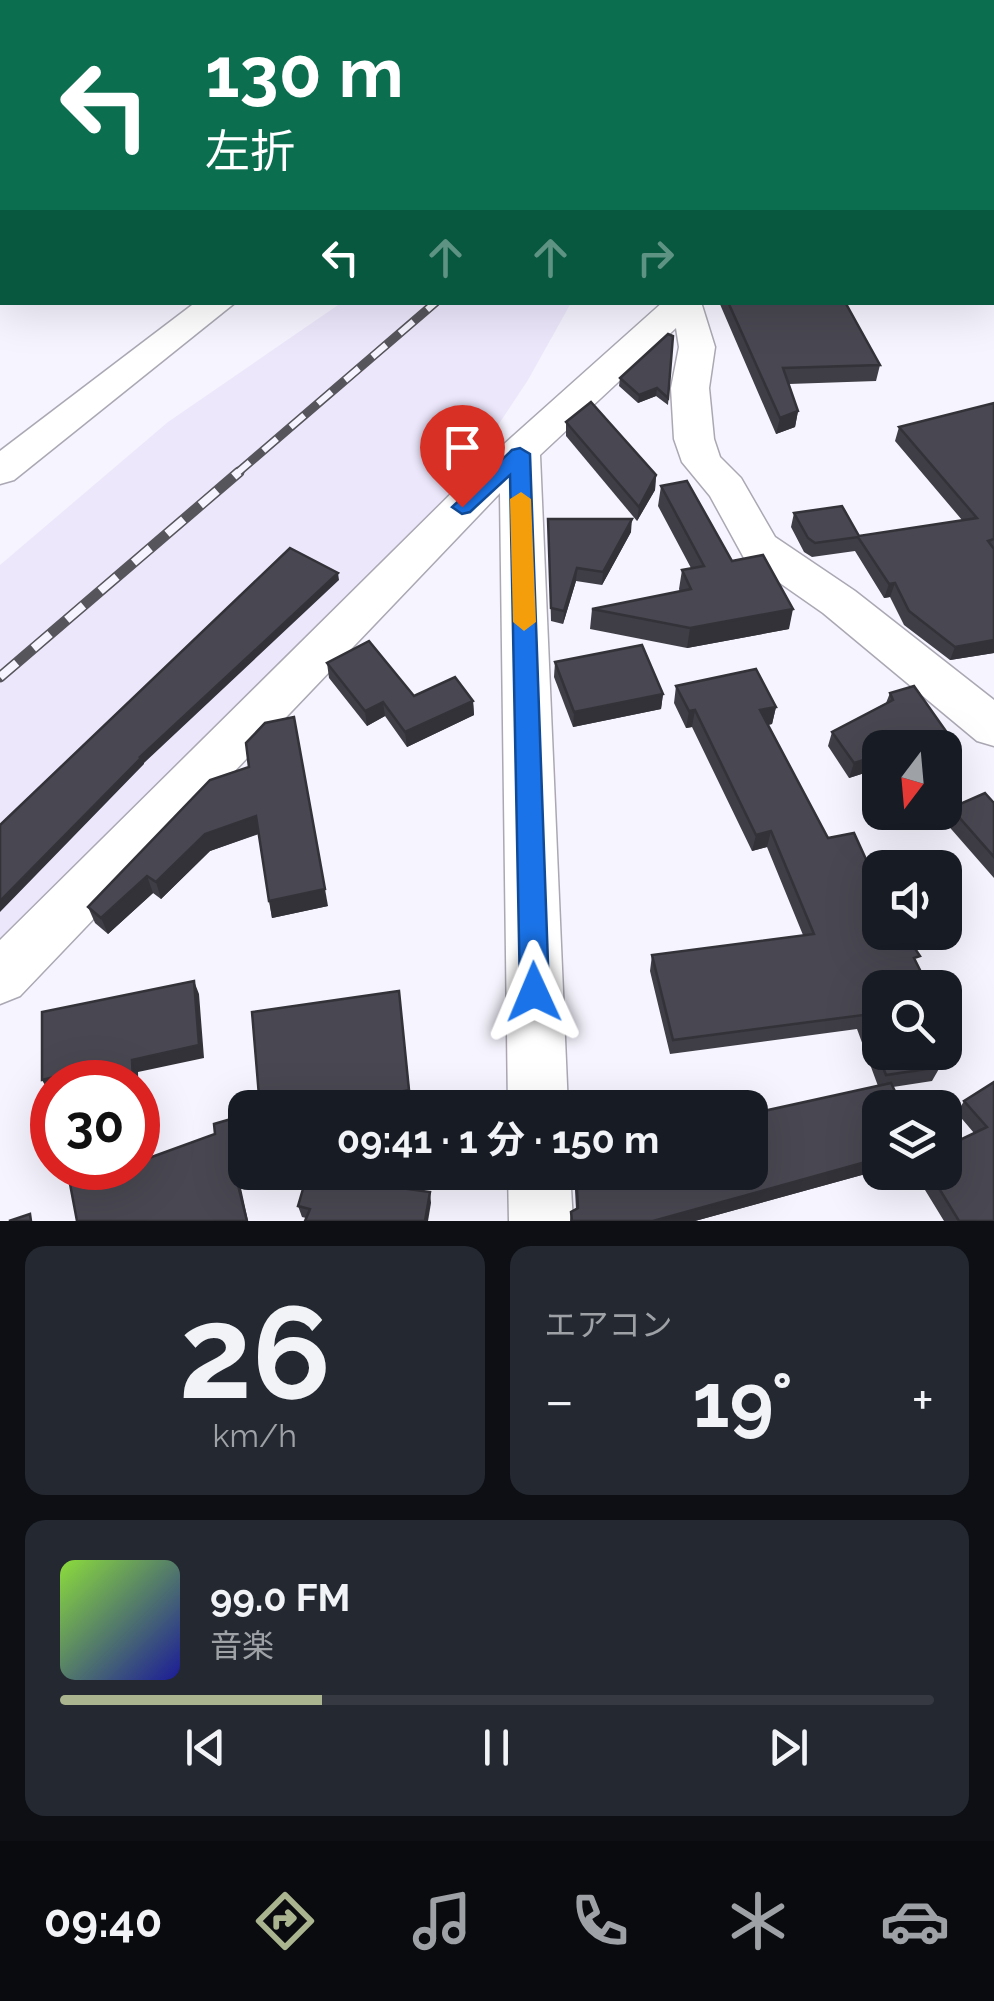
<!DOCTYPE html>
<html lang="ja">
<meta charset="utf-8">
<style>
body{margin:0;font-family:Raleway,"Noto Sans JP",sans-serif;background:#242831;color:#f1f3f6;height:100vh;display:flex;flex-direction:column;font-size:38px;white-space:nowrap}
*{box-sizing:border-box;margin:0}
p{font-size:32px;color:#9ea1a6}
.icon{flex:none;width:55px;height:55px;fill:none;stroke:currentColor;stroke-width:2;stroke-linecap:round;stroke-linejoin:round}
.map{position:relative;height:1221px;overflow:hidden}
.side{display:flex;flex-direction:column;gap:25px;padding:25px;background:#0d0f14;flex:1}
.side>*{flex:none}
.banner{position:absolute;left:0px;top:0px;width:995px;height:305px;box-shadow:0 10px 40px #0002;background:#0b6e4f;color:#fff;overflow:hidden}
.needle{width:65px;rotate:196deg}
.controls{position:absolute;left:862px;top:730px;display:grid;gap:20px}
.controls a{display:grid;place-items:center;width:100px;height:100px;border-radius:20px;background:#171b24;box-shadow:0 10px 40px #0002;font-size:50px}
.speed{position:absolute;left:30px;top:1060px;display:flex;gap:20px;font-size:50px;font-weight:700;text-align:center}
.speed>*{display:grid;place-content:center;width:130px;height:130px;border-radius:50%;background:#171b24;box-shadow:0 10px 40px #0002;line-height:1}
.speed .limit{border:15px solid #d22;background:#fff;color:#111}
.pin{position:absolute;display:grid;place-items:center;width:85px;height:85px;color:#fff;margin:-102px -42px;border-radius:50% 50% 50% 0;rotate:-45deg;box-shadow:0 0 10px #0007}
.pin .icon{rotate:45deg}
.me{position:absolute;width:110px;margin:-55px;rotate:359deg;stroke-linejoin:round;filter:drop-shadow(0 0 8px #0008)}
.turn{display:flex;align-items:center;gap:35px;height:210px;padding:0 40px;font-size:45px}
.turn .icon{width:130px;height:130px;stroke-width:2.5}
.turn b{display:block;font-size:70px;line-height:85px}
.lanes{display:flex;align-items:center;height:95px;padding:0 40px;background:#0003;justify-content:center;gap:50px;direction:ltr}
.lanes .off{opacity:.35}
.big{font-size:75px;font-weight:700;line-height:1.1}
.side .card{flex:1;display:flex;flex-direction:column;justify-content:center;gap:15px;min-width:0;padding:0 35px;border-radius:20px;background:#242831}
.side .dial{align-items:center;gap:0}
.dial b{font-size:130px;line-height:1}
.song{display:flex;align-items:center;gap:30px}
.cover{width:120px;height:120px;border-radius:15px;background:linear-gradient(135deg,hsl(90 70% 55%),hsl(240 70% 35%))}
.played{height:10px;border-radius:5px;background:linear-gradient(90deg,#aab48f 30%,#363941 30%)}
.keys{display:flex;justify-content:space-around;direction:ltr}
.heat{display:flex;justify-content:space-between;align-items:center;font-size:55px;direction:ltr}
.side .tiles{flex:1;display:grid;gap:25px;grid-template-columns:1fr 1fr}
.card:last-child{grid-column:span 2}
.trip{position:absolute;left:228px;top:1090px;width:540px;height:100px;border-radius:20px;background:#171b24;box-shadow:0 10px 40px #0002;font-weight:700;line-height:100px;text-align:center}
.tabs{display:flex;height:160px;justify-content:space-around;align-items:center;background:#090b0e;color:#9ea1a6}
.tabs .icon{width:70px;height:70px}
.tabs .active{color:#aab48f}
.tabs b{font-size:45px;color:#f1f3f6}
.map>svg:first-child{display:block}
</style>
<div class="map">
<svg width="994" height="1221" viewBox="0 0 994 1221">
<rect width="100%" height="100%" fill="#f6f4fe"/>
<polygon fill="#ede7fc" points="341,303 571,303 528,380 459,484 0,947 0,565 168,422"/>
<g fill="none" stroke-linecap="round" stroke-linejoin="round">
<g stroke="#aba8b4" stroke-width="3">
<g id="minor">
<polygon points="992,281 994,281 994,303 990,302"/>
<polygon points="196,302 236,302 14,480 0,484 0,451"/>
<polygon points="663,302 701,302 715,347 709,388 714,439 720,457 741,478 775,537 855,591 994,700 994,746 977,741 823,613 744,558 710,496 682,462 674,439 671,388 679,347 676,328 540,455 568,1108 508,1108 500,493 20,996 0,1004 0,940 475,470"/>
<polygon points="508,1172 570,1172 573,1221 509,1221"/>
</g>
</g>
<use href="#minor" fill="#fff" fill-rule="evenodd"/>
<g stroke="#57555c" stroke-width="9">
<polyline id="rail-far1" points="236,474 436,302"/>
</g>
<g stroke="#57555c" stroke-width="11">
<polyline id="rail" points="0,677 239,472"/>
</g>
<use href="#rail-far1" stroke="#f6f4fe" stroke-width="6" stroke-dasharray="18" stroke-linecap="butt"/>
<use href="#rail" stroke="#f6f4fe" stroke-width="8" stroke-dasharray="22" stroke-linecap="butt"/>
</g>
<g fill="#3f3d46">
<polygon points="719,302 845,302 880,365 876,381 789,384 798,411 795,427 776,434"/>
<polygon points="673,336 668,405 656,396 638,403 619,386 620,378"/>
<polygon points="994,403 994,653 950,660 904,625 890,597 884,598 855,551 812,557 804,552 791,527 794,513 859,536 962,520 895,441 899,427"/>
<polygon points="566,422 656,475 655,490 637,521 566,436"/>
<polygon points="661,486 732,561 789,629 687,648 590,629 592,609 680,592 679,589 682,570 691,568 658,506"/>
<polygon points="548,519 631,532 602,585 576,581 563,624 551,621"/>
<polygon points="555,662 663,694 661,709 573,727 554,677"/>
<polygon points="327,663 414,696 473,701 474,715 407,747 385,716 367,726 329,678"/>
<polygon points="676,686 776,707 772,724 768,725 880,988 940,1067 932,1081 893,1087 880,1108 880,1170 695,1221 570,1221 571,1212 576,1209 574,1172 750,1172 878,1086 857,1029 670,1054 650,971 652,955 803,935 767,847 752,851 692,727 686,728 674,703"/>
<polygon points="890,693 948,734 942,748 880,748 880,768 849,778 828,746 832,732 886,703"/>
<polygon points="210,780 328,906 272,918 259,834 210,851 161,899 153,893 108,934 95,923 88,907"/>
<polygon points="994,803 994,878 945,822 951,808"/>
<polygon points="399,991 411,1102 400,1104 260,1108"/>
<polygon points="994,1082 994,1221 944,1221 914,1172 945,1172 974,1133 957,1113 964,1101"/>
<polygon points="362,1183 431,1203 306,1218 302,1217 298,1206"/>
</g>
<g fill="#333239">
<polygon points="477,0 492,0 486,2 471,2"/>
<polygon points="657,388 656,396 638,403 639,395"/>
<polygon points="798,411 795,427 776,434 780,418"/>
<polygon points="656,475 655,490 637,521 639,507"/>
<polygon points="632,519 631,532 602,585 603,572"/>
<polygon points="577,568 576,581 563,624 564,611"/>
<polygon points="338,573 339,580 144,763 144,764 0,912 0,901 139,758"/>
<polygon points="895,583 890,597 884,598 889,584"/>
<polygon points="793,609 789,629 687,648 690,628"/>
<polygon points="994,640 994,653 950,660 955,647"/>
<polygon points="663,694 661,709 573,727 574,712"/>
<polygon points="473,701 474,715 407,747 405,732"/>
<polygon points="383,702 385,716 367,726 365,711"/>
<polygon points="776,707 772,724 756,727 760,710"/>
<polygon points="695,710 692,727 686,728 689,711"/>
<polygon points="948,734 942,748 904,748"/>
<polygon points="880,755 880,768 849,778 854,763"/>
<polygon points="256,816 260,833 210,851 161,899 156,882 205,834"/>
<polygon points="771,831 767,847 752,851 756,835"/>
<polygon points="147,876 153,893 108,934 101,918"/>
<polygon points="325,889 328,906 272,918 269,901"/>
<polygon points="194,981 199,994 204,1058 138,1072 139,1104 138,1105 138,1082 133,1082 132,1060"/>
<polygon points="62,1075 66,1082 52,1082 52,1091 49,1092 42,1080"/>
<polygon points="880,1158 880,1170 695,1221 653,1221"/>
<polygon points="252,1172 297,1172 241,1188 248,1221 247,1221 236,1177"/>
<polygon points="359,1172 365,1172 359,1193 357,1182"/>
<polygon points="430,1192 431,1203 428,1221 425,1221"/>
</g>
<g fill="#494751" stroke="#333239" stroke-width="2.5">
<polygon points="0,0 55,0 54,2 2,2 2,61 0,48"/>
<polygon points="64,0 391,0 389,2 61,2"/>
<polygon points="985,0 994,0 994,39 992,39 992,2 979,2"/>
<polygon points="2,61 2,105 0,103 0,62"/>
<polygon points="994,73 994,115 992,115 992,74"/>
<polygon points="728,302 845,302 880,365 783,368 798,411 780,418"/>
<polygon points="668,334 673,336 668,398 657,388 639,395 620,378"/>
<polygon points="591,402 656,475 639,507 566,422"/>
<polygon points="994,403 994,539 988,541 994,549 994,640 955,647 909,611 895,583 889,584 858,537 815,543 808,538 794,513 842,506 859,536 977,518 899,427"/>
<polygon points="687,481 732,561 763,555 793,609 690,628 592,609 691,589 682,570 704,566 661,486"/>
<polygon points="548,519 632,519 603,572 577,568 564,611 551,608"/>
<polygon points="290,548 338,573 139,758 142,757 0,901 0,825"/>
<polygon points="369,641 414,696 455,677 473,701 405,732 383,702 365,711 327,663"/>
<polygon points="642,645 663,694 574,712 555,662"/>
<polygon points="756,669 776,707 760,710 828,838 854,833 880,890 880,932 904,932 920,956 914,958 929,988 880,988 880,1052 934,1052 940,1067 886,1075 863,1015 673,1040 652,955 814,934 771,831 756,835 695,710 689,711 676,686"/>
<polygon points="914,686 948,734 904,748 880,748 880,755 854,763 832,732 893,700 890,693"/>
<polygon points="294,717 325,889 269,901 256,816 205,834 156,882 147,876 101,918 88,907 210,780 249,767 246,743 265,723"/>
<polygon points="985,793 994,803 994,857 951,808"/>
<polygon points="194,981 199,1045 132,1060 133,1082 62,1082 62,1075 42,1080 42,1012"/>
<polygon points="399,991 409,1090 399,1092 400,1108 260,1108 252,1012"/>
<polygon points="994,1082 994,1221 959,1221 929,1172 945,1172 945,1147 987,1127 964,1101"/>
<polygon points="891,1083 903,1108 880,1108 880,1158 653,1221 572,1221 571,1212 578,1208 576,1172 750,1172 750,1114"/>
<polygon points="245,1115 245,1172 252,1172 236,1177 247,1221 77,1221 67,1168 138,1168 138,1162 215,1134 214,1124"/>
<polygon points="308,1172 359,1172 357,1182 430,1192 425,1221 305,1221 310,1209 298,1206"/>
<polygon points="30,1214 31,1221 9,1221"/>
</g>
<polygon fill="#1a73e8" stroke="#114b97" stroke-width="2.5" points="520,448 530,454 549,992 544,1002 534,1006 524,1002 520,992 510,475 470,512 462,514 452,507 512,450"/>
<polygon fill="#f59e0b" points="521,492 531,499 536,622 524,631 513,622 510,499"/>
</svg>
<div class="controls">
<a><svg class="needle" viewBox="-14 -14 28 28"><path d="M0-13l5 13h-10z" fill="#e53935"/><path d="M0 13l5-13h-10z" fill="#9ea1a6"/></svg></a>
<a><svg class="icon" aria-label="sound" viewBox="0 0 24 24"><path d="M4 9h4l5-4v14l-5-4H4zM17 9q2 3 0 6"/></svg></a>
<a><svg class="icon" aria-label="search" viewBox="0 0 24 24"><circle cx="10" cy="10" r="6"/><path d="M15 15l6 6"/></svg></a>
<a><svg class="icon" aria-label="layers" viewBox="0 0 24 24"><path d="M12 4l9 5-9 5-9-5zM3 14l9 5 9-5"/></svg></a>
</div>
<div class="speed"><div class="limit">30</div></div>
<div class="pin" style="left:462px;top:507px;background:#d93025"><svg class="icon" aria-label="arrive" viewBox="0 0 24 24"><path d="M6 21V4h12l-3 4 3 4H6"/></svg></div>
<svg class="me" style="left:534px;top:992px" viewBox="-20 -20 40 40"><path d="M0-17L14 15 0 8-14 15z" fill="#1a73e8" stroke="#fff" stroke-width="4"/></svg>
<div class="trip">09:41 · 1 分 · 150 m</div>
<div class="banner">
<div class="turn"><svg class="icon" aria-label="left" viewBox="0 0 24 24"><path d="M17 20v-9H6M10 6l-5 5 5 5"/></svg><div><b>130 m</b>左折</div></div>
<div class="lanes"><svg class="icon" aria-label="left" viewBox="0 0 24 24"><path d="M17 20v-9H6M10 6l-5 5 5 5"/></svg><svg class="icon off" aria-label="ahead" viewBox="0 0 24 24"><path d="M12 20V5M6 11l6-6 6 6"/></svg><svg class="icon off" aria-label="ahead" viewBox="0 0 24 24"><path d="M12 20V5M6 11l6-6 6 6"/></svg><svg class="icon off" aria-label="right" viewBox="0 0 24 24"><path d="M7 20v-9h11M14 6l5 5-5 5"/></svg></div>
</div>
</div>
<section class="side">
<div class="tiles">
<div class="card dial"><b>26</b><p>km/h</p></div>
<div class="card"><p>エアコン</p>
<div class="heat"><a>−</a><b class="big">19°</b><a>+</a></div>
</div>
<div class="card">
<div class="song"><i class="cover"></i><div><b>99.0 FM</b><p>音楽</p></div></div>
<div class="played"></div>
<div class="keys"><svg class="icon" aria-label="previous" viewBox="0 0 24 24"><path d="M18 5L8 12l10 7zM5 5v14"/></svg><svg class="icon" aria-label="pause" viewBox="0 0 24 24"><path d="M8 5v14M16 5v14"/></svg><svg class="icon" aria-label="next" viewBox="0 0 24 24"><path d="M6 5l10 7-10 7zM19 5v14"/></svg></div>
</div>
</div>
</section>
<nav class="tabs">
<b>09:40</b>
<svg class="icon active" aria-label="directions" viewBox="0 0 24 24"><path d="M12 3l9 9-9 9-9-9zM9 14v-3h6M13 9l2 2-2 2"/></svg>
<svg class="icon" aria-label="music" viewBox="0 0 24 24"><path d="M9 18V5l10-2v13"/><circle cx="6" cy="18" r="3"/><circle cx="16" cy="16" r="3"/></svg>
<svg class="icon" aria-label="phone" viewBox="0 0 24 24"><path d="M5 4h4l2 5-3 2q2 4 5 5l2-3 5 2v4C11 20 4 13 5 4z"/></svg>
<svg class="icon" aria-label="climate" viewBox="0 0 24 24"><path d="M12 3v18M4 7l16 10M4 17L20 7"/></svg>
<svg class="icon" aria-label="car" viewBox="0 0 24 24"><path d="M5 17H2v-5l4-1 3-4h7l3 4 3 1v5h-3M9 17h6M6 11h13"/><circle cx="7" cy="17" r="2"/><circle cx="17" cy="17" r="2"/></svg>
</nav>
